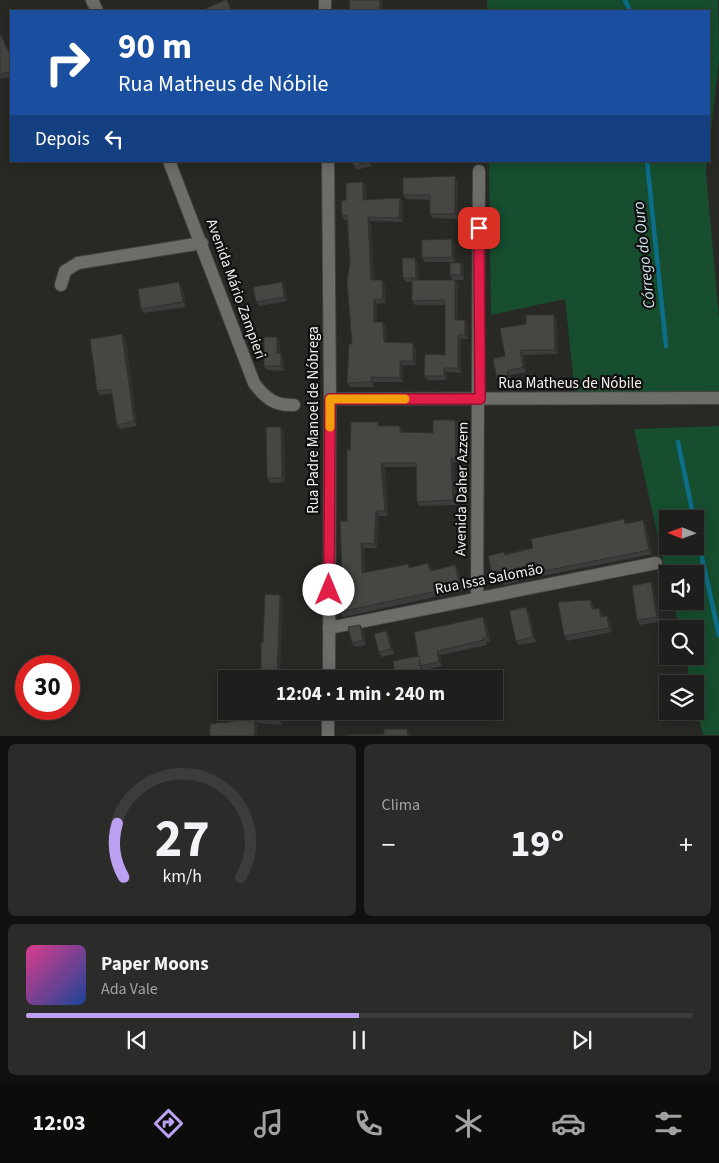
<!DOCTYPE html>
<html lang="pt">
<meta charset="utf-8">
<style>
body{margin:0;font-family:"Source Sans 3",sans-serif;background:#2b2b29;color:#f1f3f6;height:100vh;display:flex;flex-direction:column;font-size:19px;white-space:nowrap}
*{box-sizing:border-box;margin:0}
p{font-size:16px;color:#a1a2a3}
.icon{flex:none;width:28px;height:28px;fill:none;stroke:currentColor;stroke-width:2;stroke-linecap:round;stroke-linejoin:round}
.map{position:relative;height:736px;overflow:hidden}
.panel{display:flex;flex-direction:column;gap:8px;padding:8px;background:#10100f;flex:1}
.panel>*{flex:none}
.guide{position:absolute;left:10px;top:10px;width:700px;height:152px;border-radius:0px;box-shadow:0 2px 12px #0003,0 0 0 1px #3c3c3b;background:#1a4fa0;color:#fff;overflow:hidden}
.needle{width:32px;rotate:271deg}
.buttons{position:absolute;left:659px;top:510px;display:grid;gap:10px}
.buttons a{display:grid;place-items:center;width:45px;height:45px;border-radius:0px;background:#1e1e1c;box-shadow:0 2px 12px #0003,0 0 0 1px #3c3c3b;font-size:25px}
.speed{position:absolute;left:15px;top:655px;display:flex;gap:10px;font-size:25px;font-weight:700;text-align:center}
.speed>*{display:grid;place-content:center;width:65px;height:65px;border-radius:50%;background:#1e1e1c;box-shadow:0 2px 12px #0003,0 0 0 1px #3c3c3b;line-height:1}
.speed .limit{border:8px solid #d22;background:#fff;color:#111}
.pin{position:absolute;display:grid;place-items:center;width:42px;height:42px;color:#fff;margin:-21px;border-radius:10px;box-shadow:0 2px 8px #0006}
.me{position:absolute;width:55px;margin:-28px;rotate:0deg;stroke-linejoin:round;filter:drop-shadow(0 0 4px #0008)}
.turn{display:flex;align-items:center;gap:18px;height:105px;padding:0 25px;font-size:22px}
.turn .icon{width:65px;height:65px;stroke-width:2.5}
.turn b{display:block;font-size:35px;line-height:42px}
.then{display:flex;align-items:center;height:48px;padding:0 25px;background:#0003;gap:10px;font-size:19px}
.big{font-size:38px;font-weight:700;line-height:1.1}
.panel .widget{flex:1;display:flex;flex-direction:column;justify-content:center;gap:8px;min-width:0;padding:0 18px;border-radius:8px;background:#2b2b29}
.panel .dial{align-items:center;gap:0}
.dial svg{height:130px;overflow:visible;fill:none;stroke:#3c3c3b;stroke-width:7;stroke-linecap:round;text-anchor:middle}
.dial text{fill:#f1f3f6;stroke:none}
.song{display:flex;align-items:center;gap:15px}
.cover{width:60px;height:60px;border-radius:8px;background:linear-gradient(135deg,hsl(330 70% 55%),hsl(220 70% 35%))}
.played{height:5px;border-radius:2px;background:linear-gradient(90deg,#bca0f2 50%,#3c3c3b 50%)}
.keys{display:flex;justify-content:space-around;direction:ltr}
.heat{display:flex;justify-content:space-between;align-items:center;font-size:28px;direction:ltr}
.panel .tiles{flex:1;display:grid;gap:8px;grid-template-columns:1fr 1fr}
.widget:last-child{grid-column:span 2}
.trip{position:absolute;left:218px;top:670px;width:285px;height:50px;border-radius:0px;background:#1e1e1c;box-shadow:0 2px 12px #0003,0 0 0 1px #3c3c3b;font-weight:700;line-height:50px;text-align:center}
.menu{display:flex;height:80px;justify-content:space-around;align-items:center;background:#0c0c0b;color:#a1a2a3}
.menu .icon{width:35px;height:35px}
.menu .current{color:#bca0f2}
.menu b{font-size:22px;color:#f1f3f6}
.map>svg:first-child{display:block}
</style>
<div class="map">
<svg width="719" height="736" viewBox="0 0 719 736">
<rect width="100%" height="100%" fill="#282825"/>
<g fill="#164e2f" fill-rule="evenodd">
<polygon points="487,0 718,0 719,59 709,150 709,11 487,11"/>
<polygon points="489,161 707,161 706,172 719,318 719,393 575,394 565,299 491,315"/>
<path d="M719 426V735H703L695 702V684H691L685 656H695V629H679L673 601H695V574H668L667 578 634 429ZM668 519H695V546H668Z"/>
</g>
<g fill="none" stroke-linecap="round" stroke-linejoin="round">
<g stroke="#0c6e8a" stroke-width="4.5">
<polyline points="625,0 630,11"/>
<polyline points="647,161 666,346"/>
<polyline points="678,442 694,519"/>
<polyline points="695,526 719,635"/>
</g>
<g stroke="#434240" stroke-width="14">
<g id="minor">
<polyline points="92,0 97,11"/>
<polyline points="325,0 325,11"/>
<path d="M169 161 254 383C265 398 275 406 294 405"/>
<polyline points="328,161 330,399 329,679"/>
<polyline points="61,285 65,271 78,263 202,243"/>
<polyline points="330,399 719,398"/>
<polyline points="477,598 479,171"/>
<polyline points="329,628 656,563"/>
<polyline points="328,736 328,711"/>
</g>
</g>
<use href="#minor" stroke="#6d6c69" stroke-width="12"/>
</g>
<g fill="#3d3c3a">
<polygon points="0,32 10,53 11,53 11,77 0,79"/>
<polygon points="369,161 371,166 357,170 354,166"/>
<polygon points="458,181 458,219 433,218 430,214 430,200 407,199 403,195"/>
<polygon points="363,182 366,187 366,200 403,202 403,222 371,221 374,280 382,280 385,284 386,303 377,304 377,322 383,322 386,326 386,342 416,348 416,365 403,365 403,382 374,382 374,387 351,387 347,383 352,344 350,263 347,220 345,220 342,216 346,200"/>
<polygon points="455,244 455,262 425,262 422,258"/>
<polygon points="418,263 419,280 452,280 450,275 461,263 464,267 464,280 455,280 458,284 458,320 468,324 468,339 461,339 461,373 447,372 447,380 427,380 424,376 445,355 445,305 415,305 412,301 412,282 406,282 403,278"/>
<polygon points="182,286 186,307 144,313 141,309"/>
<polygon points="285,287 287,301 259,306 256,302"/>
<polygon points="554,315 557,319 558,354 523,355 526,372 510,375 511,380 500,382 497,378 505,356 526,324"/>
<polygon points="277,337 280,342 280,353 284,358 284,371 267,370 264,366"/>
<polygon points="126,339 137,426 120,429 117,425 112,394 101,395 97,391"/>
<polygon points="455,420 459,424 459,462 454,462 456,505 420,506 417,502 416,467 385,467 388,516 379,516 377,548 364,548 365,573 410,567 431,568 432,571 458,569 463,591 343,617 340,612 350,597 345,576 342,571 347,521 350,450 381,426 403,430 403,432 433,433"/>
<polygon points="284,431 285,482 270,483 267,478"/>
<polygon points="643,520 646,525 652,554 542,576 539,572 538,568 516,574 518,582 504,585 501,581 500,575 495,576 492,572 506,554 533,548 627,524"/>
<polygon points="654,587 660,621 640,625 637,620"/>
<polygon points="590,600 593,604 594,609 602,612 603,617 607,616 610,621 612,632 567,641 564,636"/>
<polygon points="526,607 529,612 536,642 519,645 516,641"/>
<polygon points="483,617 486,621 490,641 486,642 487,645 440,655 442,666 424,670 423,669 425,679 392,679 395,673 419,656"/>
<polygon points="360,625 363,630 366,645 355,647 352,643"/>
<polygon points="386,631 389,635 394,654 382,657 379,652"/>
<polygon points="282,711 282,725 258,723 255,719"/>
</g>
<g fill="#32312f">
<polygon points="227,0 231,6 233,11 232,11"/>
<rect x="380" y="0" width="3" height="11"/>
<polygon points="0,32 11,56 0,34"/>
<polygon points="455,176 458,181 458,219 455,214"/>
<polygon points="363,182 366,187 366,204 363,200"/>
<polygon points="400,198 403,202 403,222 399,218"/>
<polygon points="368,217 371,221 374,285 371,280"/>
<polygon points="452,239 455,244 455,262 452,257"/>
<polygon points="415,258 418,263 419,282 416,278"/>
<polygon points="461,263 464,267 464,280 461,275"/>
<polygon points="382,280 385,284 386,303 383,299"/>
<polygon points="455,280 458,284 458,325 455,320"/>
<polygon points="179,282 182,286 186,307 183,302"/>
<polygon points="282,282 285,287 287,301 284,297"/>
<polygon points="374,299 377,304 377,327 374,322"/>
<polygon points="554,315 557,319 558,354 555,350"/>
<polygon points="465,320 468,324 468,339 465,335"/>
<polygon points="383,322 386,326 387,346 384,342"/>
<polygon points="122,334 126,339 137,426 134,421"/>
<polygon points="458,335 461,339 461,373 458,368"/>
<polygon points="277,337 280,342 280,358 277,353"/>
<polygon points="413,343 416,348 416,365 413,361"/>
<polygon points="520,350 523,355 526,372 523,367"/>
<polygon points="281,353 284,358 284,371 281,366"/>
<polygon points="400,361 403,365 403,382 400,378"/>
<polygon points="444,368 447,372 447,380 444,376"/>
<polygon points="507,371 510,375 511,380 508,375"/>
<polygon points="371,377 374,382 374,387 371,382"/>
<polygon points="455,420 459,424 459,462 456,458"/>
<polygon points="400,426 403,430 403,437 400,432"/>
<polygon points="281,427 284,431 285,482 282,478"/>
<polygon points="451,458 454,462 456,505 453,500"/>
<polygon points="381,463 385,467 388,516 385,511"/>
<polygon points="376,511 379,516 377,548 374,544"/>
<polygon points="643,520 646,525 652,554 649,550"/>
<polygon points="361,543 364,548 365,578 362,573"/>
<polygon points="455,565 458,569 463,591 460,586"/>
<polygon points="513,569 516,574 518,582 515,578"/>
<polygon points="651,582 654,587 660,621 657,617"/>
<polygon points="280,595 283,599 280,679 277,679"/>
<polygon points="590,600 593,604 595,613 592,609"/>
<polygon points="526,607 529,612 536,642 533,637"/>
<polygon points="599,608 602,612 604,622 601,617"/>
<polygon points="607,616 610,621 612,632 609,628"/>
<polygon points="483,617 486,621 490,641 487,637"/>
<polygon points="360,625 363,630 366,645 363,640"/>
<polygon points="386,631 389,635 394,654 391,649"/>
<polygon points="437,651 440,655 442,666 439,662"/>
<polygon points="419,656 420,666 423,669 425,679 422,679"/>
<polygon points="279,711 282,711 282,725 279,720"/>
<polygon points="255,719 258,723 257,736 254,736"/>
<polygon points="407,729 410,733 410,736 408,736"/>
</g>
<g fill="#474643" stroke="#32312f">
<polygon points="225,0 227,0 232,11 200,11"/>
<polygon points="349,0 380,0 380,11 350,11"/>
<polygon points="0,34 9,53 11,53 11,72 0,74"/>
<polygon points="352,161 368,161 368,162 354,166"/>
<polygon points="455,176 455,214 430,214 430,195 403,195 403,178"/>
<polygon points="363,182 363,200 400,198 399,218 368,217 371,280 382,280 383,299 374,299 374,322 383,322 384,342 413,343 413,361 400,361 400,378 371,377 371,382 347,383 349,344 352,344 347,281 350,263 347,215 342,216 341,201 346,200 346,183"/>
<polygon points="452,239 452,257 422,258 422,240"/>
<polygon points="402,258 415,258 416,278 403,278"/>
<rect x="450" y="263" width="11" height="12"/>
<polygon points="412,280 455,280 455,320 465,320 465,335 458,335 458,368 444,368 444,376 424,376 425,354 445,355 445,300 412,301"/>
<polygon points="179,282 183,302 141,309 138,289"/>
<polygon points="282,282 284,297 256,302 253,287"/>
<polygon points="526,315 554,315 555,350 520,350 523,367 507,371 508,375 497,378 493,359 505,356 500,328 526,324"/>
<polygon points="122,334 134,421 117,425 111,389 97,391 90,339"/>
<polygon points="264,337 277,337 277,353 281,353 281,366 264,366"/>
<polygon points="433,420 455,420 456,458 451,458 453,500 417,502 416,463 381,463 385,511 376,511 374,544 361,543 362,573 408,564 409,568 428,563 430,571 455,565 460,586 340,612 337,600 350,597 344,571 342,571 340,521 347,521 347,450 350,450 351,422 378,422 378,426 400,426 400,432 433,433"/>
<polygon points="266,427 281,427 282,478 267,478"/>
<polygon points="624,519 625,524 643,520 649,550 539,572 537,563 513,569 515,578 501,581 498,570 492,572 488,556 504,552 505,555 533,548 531,539"/>
<polygon points="651,582 657,617 637,620 632,586"/>
<polygon points="265,594 280,595 277,679 261,679 261,642 263,642"/>
<polygon points="590,600 592,609 599,608 601,617 607,616 609,628 564,636 558,602"/>
<polygon points="526,607 533,637 516,641 509,611"/>
<polygon points="483,617 487,637 483,638 484,640 437,651 439,662 420,666 414,632"/>
<polygon points="360,625 363,640 352,643 348,627"/>
<polygon points="386,631 391,649 379,652 374,634"/>
<polygon points="419,656 422,679 392,679 392,674 395,673 393,661"/>
<polygon points="255,711 279,711 279,720 255,719"/>
<polygon points="255,719 254,736 210,736 210,724"/>
<polygon points="384,729 407,729 408,736 346,736 346,735 384,734"/>
</g>
<g fill="none" stroke-linecap="round" stroke-linejoin="round">
<g stroke="#92132f" stroke-width="12">
<polyline id="route" points="329,590 330,399 480,399 479,228"/>
</g>
<use href="#route" stroke="#e11d48" stroke-width="9"/>
<polyline stroke="#f59e0b" stroke-width="9" points="330,427 330,399 405,399"/>
</g>
<g text-anchor="middle" dominant-baseline="central" stroke-width="4.5" stroke-linejoin="round" paint-order="stroke">
<g font-size="15" fill="#f3f2f0" stroke="#11100f">
<text transform="translate(236 289) rotate(70)">Avenida Mário Zampieri</text>
<text x="570" y="383">Rua Matheus de Nóbile</text>
<text transform="translate(313 420) rotate(-90)">Rua Padre Manoel de Nóbrega</text>
<text transform="translate(462 489) rotate(-89)">Avenida Daher Azzem</text>
<text transform="translate(489 579) rotate(-11)">Rua Issa Salomão</text>
</g>
<g font-size="16" font-style="italic" fill="#cfe7f1" stroke="#11100f">
<text transform="translate(644 255) rotate(-96)">Córrego do Ouro</text>
</g>
</g>
</svg>
<div class="buttons">
<a><svg class="needle" viewBox="-14 -14 28 28"><path d="M0-13l5 13h-10z" fill="#e53935"/><path d="M0 13l5-13h-10z" fill="#a1a2a3"/></svg></a>
<a><svg class="icon" aria-label="sound" viewBox="0 0 24 24"><path d="M4 9h4l5-4v14l-5-4H4zM17 9q2 3 0 6"/></svg></a>
<a><svg class="icon" aria-label="search" viewBox="0 0 24 24"><circle cx="10" cy="10" r="6"/><path d="M15 15l6 6"/></svg></a>
<a><svg class="icon" aria-label="layers" viewBox="0 0 24 24"><path d="M12 4l9 5-9 5-9-5zM3 14l9 5 9-5"/></svg></a>
</div>
<div class="speed"><div class="limit">30</div></div>
<div class="pin" style="left:479px;top:228px;background:#d93025"><svg class="icon" aria-label="arrive" viewBox="0 0 24 24"><path d="M6 21V4h12l-3 4 3 4H6"/></svg></div>
<svg class="me" style="left:329px;top:590px" viewBox="-20 -20 40 40"><circle r="19" fill="#fff"/><path d="M0-13L10 11 0 6-10 11z" fill="#e11d48"/></svg>
<div class="trip">12:04 · 1 min · 240 m</div>
<div class="guide">
<div class="turn"><svg class="icon" aria-label="right" viewBox="0 0 24 24"><path d="M7 20v-9h11M14 6l5 5-5 5"/></svg><div><b>90 m</b>Rua Matheus de Nóbile</div></div>
<div class="then">Depois<svg class="icon" aria-label="left" viewBox="0 0 24 24"><path d="M17 20v-9H6M10 6l-5 5 5 5"/></svg></div>
</div>
</div>
<section class="panel">
<div class="tiles">
<div class="widget dial"><svg viewBox="0 0 100 80">
<path d="M14 69A42 42 0 1 1 86 69"/>
<path d="M14 69A42 42 0 0 1 10 36" stroke="#bca0f2"/>
<text x="50" y="56" font-size="32" font-weight="700">27</text>
<text x="50" y="72" font-size="11">km/h</text>
</svg></div>
<div class="widget"><p>Clima</p>
<div class="heat"><a>−</a><b class="big">19°</b><a>+</a></div>
</div>
<div class="widget">
<div class="song"><i class="cover"></i><div><b>Paper Moons</b><p>Ada Vale</p></div></div>
<div class="played"></div>
<div class="keys"><svg class="icon" aria-label="previous" viewBox="0 0 24 24"><path d="M18 5L8 12l10 7zM5 5v14"/></svg><svg class="icon" aria-label="pause" viewBox="0 0 24 24"><path d="M8 5v14M16 5v14"/></svg><svg class="icon" aria-label="next" viewBox="0 0 24 24"><path d="M6 5l10 7-10 7zM19 5v14"/></svg></div>
</div>
</div>
</section>
<nav class="menu">
<b>12:03</b>
<svg class="icon current" aria-label="directions" viewBox="0 0 24 24"><path d="M12 3l9 9-9 9-9-9zM9 14v-3h6M13 9l2 2-2 2"/></svg>
<svg class="icon" aria-label="music" viewBox="0 0 24 24"><path d="M9 18V5l10-2v13"/><circle cx="6" cy="18" r="3"/><circle cx="16" cy="16" r="3"/></svg>
<svg class="icon" aria-label="phone" viewBox="0 0 24 24"><path d="M5 4h4l2 5-3 2q2 4 5 5l2-3 5 2v4C11 20 4 13 5 4z"/></svg>
<svg class="icon" aria-label="climate" viewBox="0 0 24 24"><path d="M12 3v18M4 7l16 10M4 17L20 7"/></svg>
<svg class="icon" aria-label="car" viewBox="0 0 24 24"><path d="M5 17H2v-5l4-1 3-4h7l3 4 3 1v5h-3M9 17h6M6 11h13"/><circle cx="7" cy="17" r="2"/><circle cx="17" cy="17" r="2"/></svg>
<svg class="icon" aria-label="filters" viewBox="0 0 24 24"><path d="M4 7h16M4 17h16"/><circle cx="9" cy="7" r="2"/><circle cx="15" cy="17" r="2"/></svg>
</nav>
